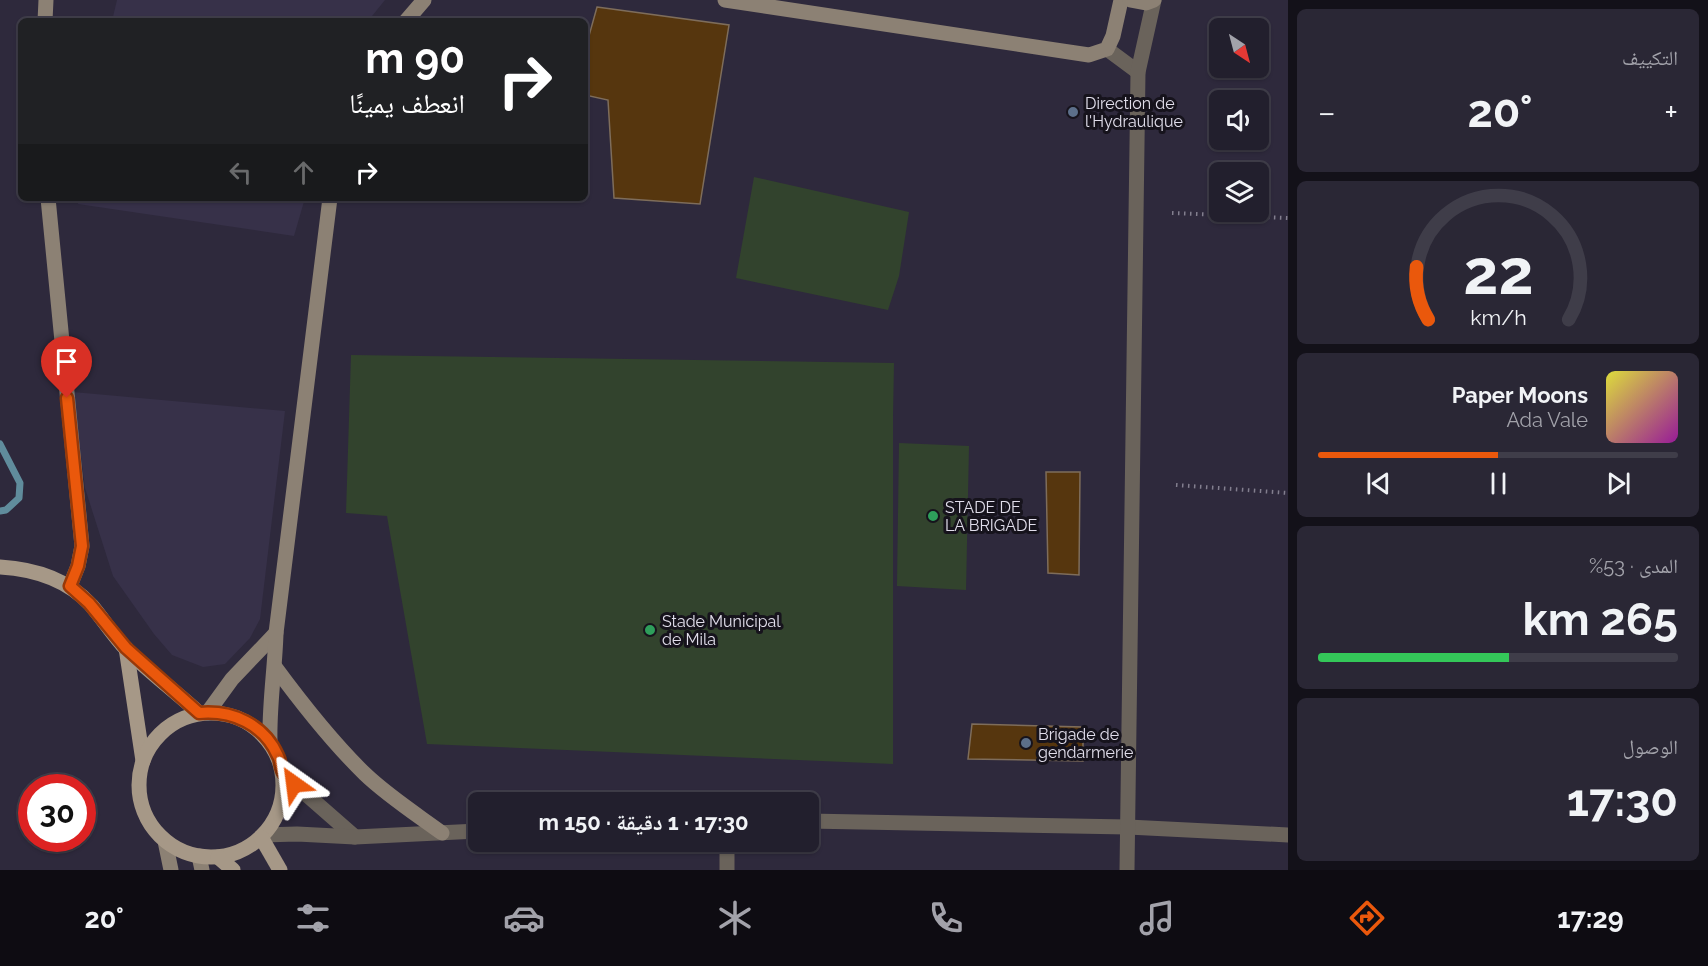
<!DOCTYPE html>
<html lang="ar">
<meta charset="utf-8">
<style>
body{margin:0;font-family:Raleway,"Noto Naskh Arabic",sans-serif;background:#2a2735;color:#f1f3f6;direction:rtl;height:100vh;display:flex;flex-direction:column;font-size:22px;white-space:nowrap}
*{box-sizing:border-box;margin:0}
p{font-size:20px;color:#a2a2aa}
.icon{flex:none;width:33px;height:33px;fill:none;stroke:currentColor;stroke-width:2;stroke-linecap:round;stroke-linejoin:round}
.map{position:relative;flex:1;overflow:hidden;direction:ltr}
.side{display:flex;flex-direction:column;gap:9px;padding:9px;background:#131119;width:420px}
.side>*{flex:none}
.hud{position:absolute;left:18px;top:18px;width:570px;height:183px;border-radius:9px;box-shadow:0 2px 4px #0004,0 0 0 2px #3f3d49;direction:rtl;background:#202124;color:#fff;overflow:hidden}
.needle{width:39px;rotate:144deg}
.fabs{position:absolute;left:1209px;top:18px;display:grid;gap:12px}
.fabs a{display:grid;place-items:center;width:60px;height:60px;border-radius:9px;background:#221f2d;box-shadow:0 2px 4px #0004,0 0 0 2px #3f3d49;font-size:30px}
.speed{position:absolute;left:18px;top:774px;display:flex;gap:12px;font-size:30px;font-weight:700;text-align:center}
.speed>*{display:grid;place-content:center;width:78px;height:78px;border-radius:50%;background:#221f2d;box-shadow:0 2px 4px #0004,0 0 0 2px #3f3d49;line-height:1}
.speed .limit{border:9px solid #d22;background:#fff;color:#111}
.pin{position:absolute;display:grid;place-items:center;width:51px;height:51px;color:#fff;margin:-62px -26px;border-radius:50% 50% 50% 0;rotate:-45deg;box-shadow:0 0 6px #0007}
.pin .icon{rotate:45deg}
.me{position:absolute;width:66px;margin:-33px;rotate:329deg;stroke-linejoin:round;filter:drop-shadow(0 0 4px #0008)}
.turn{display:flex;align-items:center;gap:21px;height:126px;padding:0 24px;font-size:27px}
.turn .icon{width:78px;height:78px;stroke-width:2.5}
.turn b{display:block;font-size:42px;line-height:51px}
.lanes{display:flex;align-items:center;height:57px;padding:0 24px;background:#0003;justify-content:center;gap:30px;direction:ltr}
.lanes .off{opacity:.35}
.big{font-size:45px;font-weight:700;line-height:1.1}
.side .card{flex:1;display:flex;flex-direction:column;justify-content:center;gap:9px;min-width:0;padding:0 21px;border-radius:9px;background:#2a2735}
.side .dial{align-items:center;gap:0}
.dial svg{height:156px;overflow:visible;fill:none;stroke:#3f3d49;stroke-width:7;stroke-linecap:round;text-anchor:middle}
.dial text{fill:#f1f3f6;stroke:none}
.song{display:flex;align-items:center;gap:18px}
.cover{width:72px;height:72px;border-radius:9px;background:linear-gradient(135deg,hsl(60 70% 55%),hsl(300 70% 35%))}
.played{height:6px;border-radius:3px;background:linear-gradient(90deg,#ea580c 50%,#3f3d49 50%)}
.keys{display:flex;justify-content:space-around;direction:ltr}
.heat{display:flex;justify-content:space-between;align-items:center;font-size:33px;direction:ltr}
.charge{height:9px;border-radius:4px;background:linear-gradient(90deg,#34c759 53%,#3f3d49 0)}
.trip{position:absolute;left:468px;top:792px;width:351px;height:60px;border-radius:9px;background:#221f2d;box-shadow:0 2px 4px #0004,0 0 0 2px #3f3d49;font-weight:700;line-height:60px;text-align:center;direction:rtl}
.dock{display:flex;height:96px;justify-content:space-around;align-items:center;background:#0e0c12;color:#a2a2aa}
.dock .icon{width:42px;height:42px}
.dock .current{color:#ea580c}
.dock b{font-size:27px;color:#f1f3f6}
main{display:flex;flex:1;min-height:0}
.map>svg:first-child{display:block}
</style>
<main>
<section class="side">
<div class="card"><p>التكييف</p>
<div class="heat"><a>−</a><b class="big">20°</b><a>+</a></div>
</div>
<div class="card dial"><svg viewBox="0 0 100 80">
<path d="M14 69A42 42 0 1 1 86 69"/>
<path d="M14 69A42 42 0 0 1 8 42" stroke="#ea580c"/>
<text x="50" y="56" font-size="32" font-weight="700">22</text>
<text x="50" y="72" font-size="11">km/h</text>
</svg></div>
<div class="card">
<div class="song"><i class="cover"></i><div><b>Paper Moons</b><p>Ada Vale</p></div></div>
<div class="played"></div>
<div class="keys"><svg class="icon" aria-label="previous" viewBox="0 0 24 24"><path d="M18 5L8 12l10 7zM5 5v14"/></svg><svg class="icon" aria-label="pause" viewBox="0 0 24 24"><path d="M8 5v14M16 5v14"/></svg><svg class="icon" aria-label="next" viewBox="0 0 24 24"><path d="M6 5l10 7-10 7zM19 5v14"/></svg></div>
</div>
<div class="card"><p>المدى · 53%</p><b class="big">265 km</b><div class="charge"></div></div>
<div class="card"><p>الوصول</p><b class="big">17:30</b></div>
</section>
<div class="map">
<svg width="1288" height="870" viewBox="0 0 1288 870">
<rect width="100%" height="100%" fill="#2e293c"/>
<g fill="#373149">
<polygon points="117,0 385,0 368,21 112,21"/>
<polygon points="79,198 305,198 294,236 78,204"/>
<polygon points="73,392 285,411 260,619 250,638 225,664 203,667 172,655 154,634 113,576 85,488"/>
</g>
<g fill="#32432d">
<polygon points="754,177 909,212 899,276 888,310 736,278"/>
<polygon points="351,355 894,363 893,416 893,764 427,744 387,516 346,513"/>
<polygon points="899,443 969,446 966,590 897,586"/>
</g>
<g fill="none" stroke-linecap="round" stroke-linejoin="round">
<polyline stroke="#608c9c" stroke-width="7" points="0,444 20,483 19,498 6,510 0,511"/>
</g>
<g fill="#56360e" stroke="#7e6d5b" stroke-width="1.5">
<polygon points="597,7 729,25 700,204 614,198 608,100 585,95 585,50"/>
<polygon points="1046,472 1080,472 1079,575 1048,573"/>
<polygon points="972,724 1083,727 1083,761 968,759"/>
</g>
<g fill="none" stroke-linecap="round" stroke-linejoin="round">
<g stroke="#837f8f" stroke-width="4" stroke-dasharray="1.5 4.5" stroke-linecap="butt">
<polyline points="1172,213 1288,218"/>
<polyline points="1176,485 1288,493"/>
</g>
<g stroke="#6a635b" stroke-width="15">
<polyline points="1107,49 1138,72"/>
<polyline points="283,774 355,837"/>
<polyline points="808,821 1128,827 1288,835"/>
<polyline points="263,835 297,834 355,837 478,831"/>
<polyline points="727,870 727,842"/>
<polyline points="1127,870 1138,72 1154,0"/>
</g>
<g stroke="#8c8174" stroke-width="15">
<polyline points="725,0 1089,55 1107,49 1113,36 1121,0"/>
<polyline points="1130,0 1146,3 1154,0"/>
<polyline points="45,21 46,0"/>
<polyline points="406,21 424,0"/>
<polyline points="48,198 82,546 78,566 70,586"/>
<path d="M275 667C303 705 331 741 365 774 388 796 416 814 442 833"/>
<polyline points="208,712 232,679 276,633"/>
<path d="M270 741C269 705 275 669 276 633L330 198"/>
<polyline points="165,841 171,870"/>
<polyline points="199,856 202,870"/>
</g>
<g stroke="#a69887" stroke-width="15">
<path d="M0 567C34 569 67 579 91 605 103 619 113 635 126 649 148 671 176 692 199 713"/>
<polyline points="126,648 143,761"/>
<circle cx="211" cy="785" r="72"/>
<polyline points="261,837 280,870"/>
<polyline points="218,857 233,870"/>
</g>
</g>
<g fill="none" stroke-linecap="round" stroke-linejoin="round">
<g stroke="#983908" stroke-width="15">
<path id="route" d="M67 398 82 546 78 566 70 586 89 603 126 648 199 713C232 710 264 724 278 756 281 761 280 769 284 774 286 778 291 781 294 784"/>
</g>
<use href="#route" stroke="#ea580c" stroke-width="10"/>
</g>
<g fill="#5c6f8a" stroke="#16131c" stroke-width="2">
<circle cx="1073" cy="112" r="6"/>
<circle cx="1026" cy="743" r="6"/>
</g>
<g fill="#2e9e5b" stroke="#16131c" stroke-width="2">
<circle cx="933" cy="516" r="6"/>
<circle cx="650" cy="630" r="6"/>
</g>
<g text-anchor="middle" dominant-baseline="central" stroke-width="6" stroke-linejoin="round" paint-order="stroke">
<g font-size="16" fill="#e1deeb" stroke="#16131c" text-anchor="start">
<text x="1085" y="103">Direction de<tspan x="1085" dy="18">l'Hydraulique</tspan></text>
<text x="945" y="507">STADE DE<tspan x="945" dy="18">LA BRIGADE</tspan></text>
<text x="662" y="621">Stade Municipal<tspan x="662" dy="18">de Mila</tspan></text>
<text x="1038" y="734">Brigade de<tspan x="1038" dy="18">gendarmerie</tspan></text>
</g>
</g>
</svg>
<div class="fabs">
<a><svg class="needle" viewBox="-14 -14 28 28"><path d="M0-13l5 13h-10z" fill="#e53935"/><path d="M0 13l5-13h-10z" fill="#a2a2aa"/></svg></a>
<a><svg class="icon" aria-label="sound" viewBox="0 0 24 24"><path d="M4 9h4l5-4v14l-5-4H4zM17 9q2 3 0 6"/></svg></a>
<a><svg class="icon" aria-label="layers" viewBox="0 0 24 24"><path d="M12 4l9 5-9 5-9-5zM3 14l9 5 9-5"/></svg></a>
</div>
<div class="speed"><div class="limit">30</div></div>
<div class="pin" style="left:67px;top:398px;background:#d93025"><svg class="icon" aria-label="arrive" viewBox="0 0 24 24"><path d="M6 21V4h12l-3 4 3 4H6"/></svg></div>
<svg class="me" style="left:294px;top:784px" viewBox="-20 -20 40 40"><path d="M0-17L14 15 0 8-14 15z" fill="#ea580c" stroke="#fff" stroke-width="4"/></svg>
<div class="trip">17:30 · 1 دقيقة · 150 m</div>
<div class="hud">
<div class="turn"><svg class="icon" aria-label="right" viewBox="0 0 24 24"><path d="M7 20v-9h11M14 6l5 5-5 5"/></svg><div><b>90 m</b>انعطف يمينًا</div></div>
<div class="lanes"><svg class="icon off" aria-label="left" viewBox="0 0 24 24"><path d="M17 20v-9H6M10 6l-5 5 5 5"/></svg><svg class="icon off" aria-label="ahead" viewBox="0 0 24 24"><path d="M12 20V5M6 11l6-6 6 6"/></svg><svg class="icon" aria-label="right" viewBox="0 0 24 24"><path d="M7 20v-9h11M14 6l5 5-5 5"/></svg></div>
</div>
</div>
</main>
<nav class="dock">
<b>17:29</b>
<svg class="icon current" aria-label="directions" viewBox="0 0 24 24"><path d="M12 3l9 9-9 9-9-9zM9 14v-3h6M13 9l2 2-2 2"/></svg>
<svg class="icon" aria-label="music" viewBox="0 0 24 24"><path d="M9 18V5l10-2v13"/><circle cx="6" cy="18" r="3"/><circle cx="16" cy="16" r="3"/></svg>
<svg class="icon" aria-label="phone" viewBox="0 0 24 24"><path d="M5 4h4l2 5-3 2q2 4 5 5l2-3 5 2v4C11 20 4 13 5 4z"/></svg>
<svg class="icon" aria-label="climate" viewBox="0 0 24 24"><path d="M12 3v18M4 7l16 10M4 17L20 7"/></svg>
<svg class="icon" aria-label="car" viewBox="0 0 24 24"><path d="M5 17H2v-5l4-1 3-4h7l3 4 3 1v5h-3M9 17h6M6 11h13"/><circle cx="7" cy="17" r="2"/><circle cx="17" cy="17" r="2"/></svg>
<svg class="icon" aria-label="filters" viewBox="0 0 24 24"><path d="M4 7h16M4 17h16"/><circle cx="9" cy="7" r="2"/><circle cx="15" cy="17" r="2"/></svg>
<b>20°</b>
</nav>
